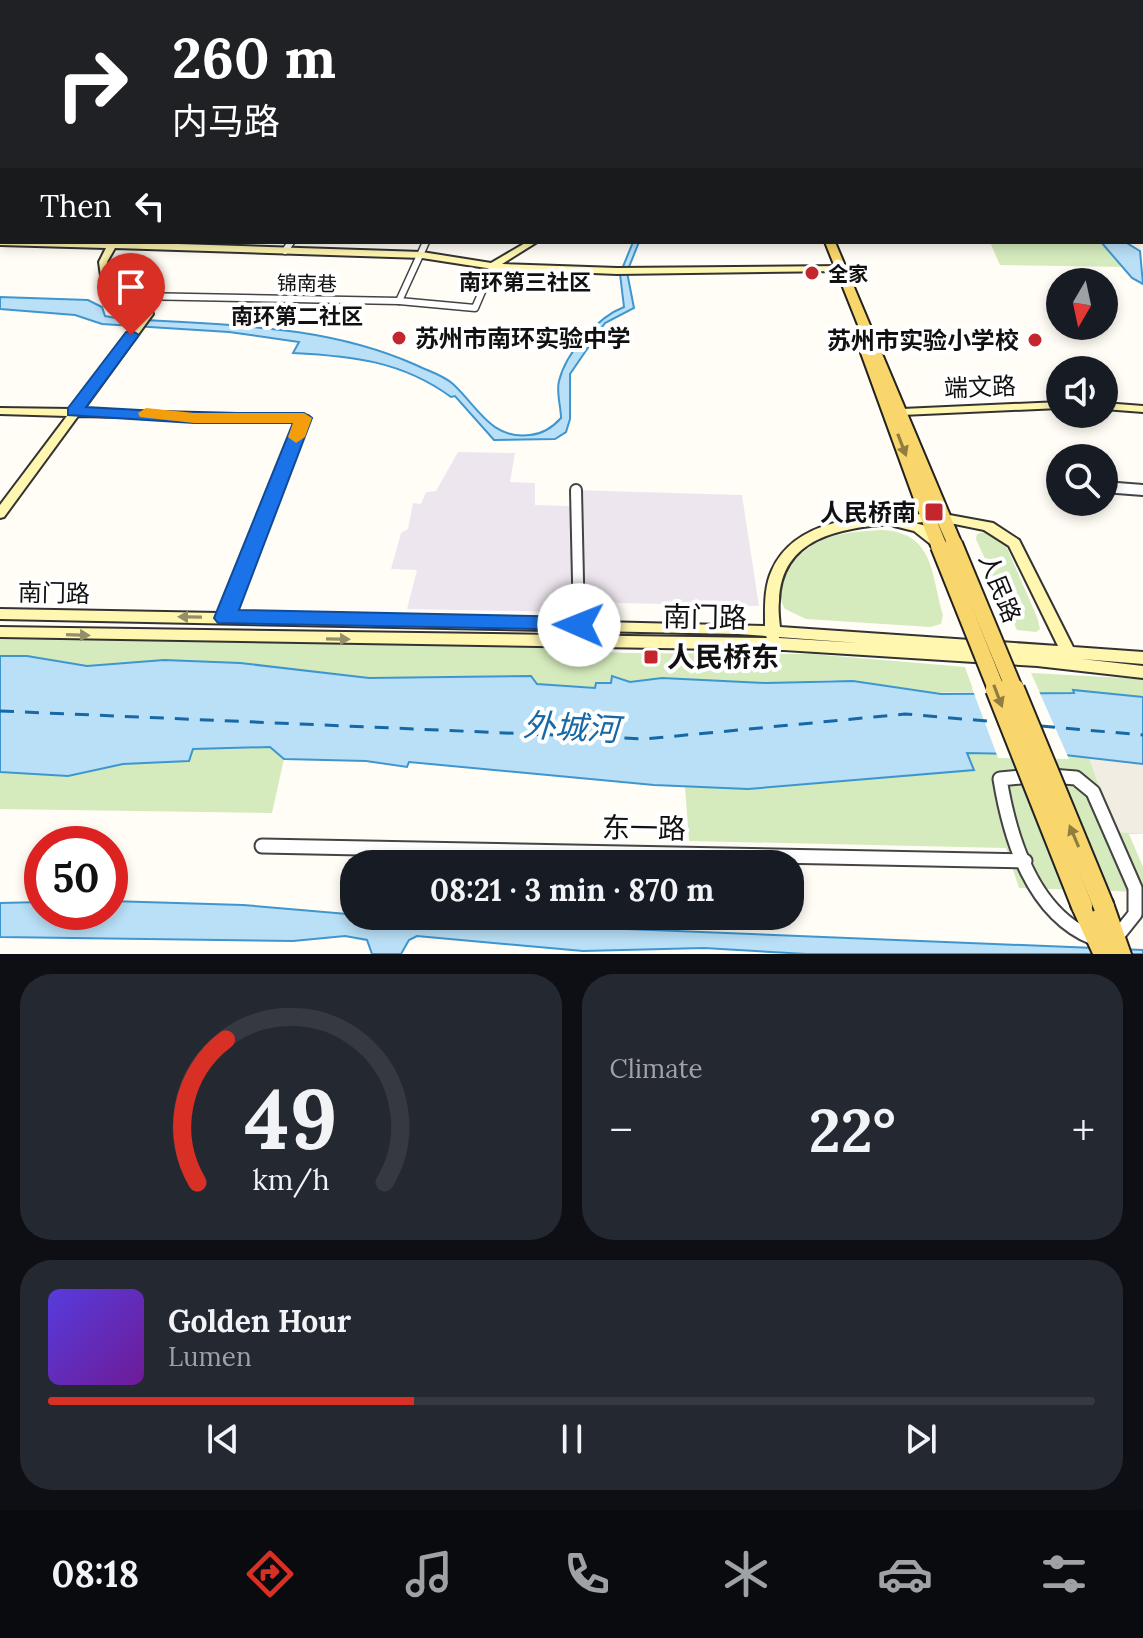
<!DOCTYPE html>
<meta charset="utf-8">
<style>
body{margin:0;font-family:Lora,"Noto Sans SC",serif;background:#242831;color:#f1f3f6;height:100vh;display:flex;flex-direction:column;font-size:30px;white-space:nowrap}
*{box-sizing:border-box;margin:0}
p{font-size:26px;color:#9ea1a6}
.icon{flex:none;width:44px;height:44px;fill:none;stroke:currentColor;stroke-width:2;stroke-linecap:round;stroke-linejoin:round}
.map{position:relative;height:954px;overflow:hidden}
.sheet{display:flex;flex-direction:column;gap:20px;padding:20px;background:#0d0f14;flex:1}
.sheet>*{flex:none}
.top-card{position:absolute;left:0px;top:0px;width:1144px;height:244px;box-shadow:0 4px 12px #0003;background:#202124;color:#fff;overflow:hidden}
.needle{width:52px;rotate:189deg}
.fabs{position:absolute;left:1046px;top:268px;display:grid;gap:16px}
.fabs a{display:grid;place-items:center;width:72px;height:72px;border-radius:50%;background:#171b24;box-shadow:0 4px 12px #0003;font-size:40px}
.speed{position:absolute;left:24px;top:826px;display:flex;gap:16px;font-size:40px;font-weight:700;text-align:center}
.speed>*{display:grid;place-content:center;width:104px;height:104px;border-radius:50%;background:#171b24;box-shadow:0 4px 12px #0003;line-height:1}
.speed .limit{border:12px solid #d22;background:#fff;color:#111}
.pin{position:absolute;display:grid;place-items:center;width:68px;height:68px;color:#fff;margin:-82px -34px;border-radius:50% 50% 50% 0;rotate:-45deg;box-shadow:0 0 8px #0007}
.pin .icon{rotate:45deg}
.me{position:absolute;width:88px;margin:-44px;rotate:271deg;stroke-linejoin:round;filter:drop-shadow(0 0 6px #0008)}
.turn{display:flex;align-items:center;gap:28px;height:168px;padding:0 40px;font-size:36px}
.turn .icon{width:104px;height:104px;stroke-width:2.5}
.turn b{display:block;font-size:56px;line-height:68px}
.then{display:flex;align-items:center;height:76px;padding:0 40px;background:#0003;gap:16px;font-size:30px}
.big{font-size:60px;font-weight:700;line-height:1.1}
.sheet .card{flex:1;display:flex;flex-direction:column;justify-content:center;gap:12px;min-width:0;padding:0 28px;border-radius:32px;background:#242831}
.sheet .dial{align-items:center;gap:0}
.dial svg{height:208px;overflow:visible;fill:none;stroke:#363941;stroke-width:7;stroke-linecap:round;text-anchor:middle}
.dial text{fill:#f1f3f6;stroke:none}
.song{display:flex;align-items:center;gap:24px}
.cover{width:96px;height:96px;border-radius:12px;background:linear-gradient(135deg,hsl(250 70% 55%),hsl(280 70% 35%))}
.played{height:8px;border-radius:4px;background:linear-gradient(90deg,#d93025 35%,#363941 35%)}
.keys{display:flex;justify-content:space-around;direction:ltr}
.heat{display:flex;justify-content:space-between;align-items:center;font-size:44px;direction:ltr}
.sheet .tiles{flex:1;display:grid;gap:20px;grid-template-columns:1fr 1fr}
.card:last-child{grid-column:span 2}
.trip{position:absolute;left:340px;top:850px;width:464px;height:80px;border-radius:32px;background:#171b24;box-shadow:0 4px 12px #0003;font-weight:700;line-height:80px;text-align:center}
.tab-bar{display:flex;height:128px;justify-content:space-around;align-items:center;background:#090b0e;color:#9ea1a6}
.tab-bar .icon{width:56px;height:56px}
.tab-bar .current{color:#d93025}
.tab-bar b{font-size:36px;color:#f1f3f6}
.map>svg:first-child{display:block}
</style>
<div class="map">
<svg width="1143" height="954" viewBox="0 0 1143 954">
<rect width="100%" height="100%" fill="#fffdf5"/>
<polygon fill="#eee6ef" points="458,452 515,453 510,482 535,483 535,505 570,506 571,490 742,495 759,606 572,602 571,612 407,609 417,570 391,569 401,533 408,529 413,503 421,504 426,492 436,491"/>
<g fill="#d5ebbd">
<polygon points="990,242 1101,242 1125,267 1000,265"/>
<path d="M881 530C934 532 931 573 943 615L941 624 930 627 806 619 785 609C768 578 803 546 830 537 847 532 864 531 881 530Z"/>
<polygon points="984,532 1004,541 1037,617 1040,629 1036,632 1017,630 976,539 977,534"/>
<polygon points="0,637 546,648 624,653 812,654 965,667 974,692 919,693 831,680 766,683 662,678 630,682 612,677 611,683 596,688 369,678 240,663 164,660 87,666 27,656 0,656"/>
<polygon points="1031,673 1143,679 1143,697 1074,690 1075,693 1040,693"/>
<polygon points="270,747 284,759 272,813 0,809 0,772 68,776 123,764 189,761 193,749"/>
<polygon points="966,753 1065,755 1143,764 1143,834 1129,834 1143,867 1143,892 1019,888 1006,848 689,841 685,787 748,789 973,770"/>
</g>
<polygon fill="#f1ede2" points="1089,758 1143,764 1143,834 1115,832"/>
<g fill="#b9e0f7" stroke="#3f96cf" stroke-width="2">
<path d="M633 242H639L627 272 634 308 605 323 570 374V419L566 432 555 439 494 440 455 396 451 397C402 361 352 356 293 353L299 342 229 332 102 324 75 315 0 309V297L88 300 102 307 105 316 116 318C218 326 320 322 416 365 428 371 443 375 453 384 478 407 491 440 530 435 543 434 552 428 561 418 561 407 556 392 559 381 566 352 598 317 624 307L620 274Z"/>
<polygon points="1101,242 1125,242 1140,251 1143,284 1132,278"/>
<polygon points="0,656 27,656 87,666 164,660 240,663 369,678 531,676 537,684 595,688 596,683 611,683 612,676 630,682 662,678 766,683 853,681 941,694 1074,693 1073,690 1143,697 1143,764 1065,755 967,753 974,770 748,789 654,785 409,762 407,767 366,761 284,759 270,747 193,749 189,761 123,764 68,776 0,772"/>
<polygon points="110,901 243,905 429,921 1143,950 1143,954 806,954 704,948 583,951 417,936 409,940 401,954 372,954 367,940 345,936 293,941 0,937 0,903 42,902 42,912 110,912"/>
</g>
<polygon fill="#fffdf5" points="972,688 1038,689 1069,759 998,758"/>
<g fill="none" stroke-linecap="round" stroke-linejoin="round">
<g stroke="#1768a6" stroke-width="3" stroke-dasharray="14 11" stroke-linecap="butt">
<polyline points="0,711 645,739 905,714 998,722"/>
<polyline points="1041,726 1143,735"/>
</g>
<g stroke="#444" stroke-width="6">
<polyline id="street-far3" points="8,2 14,0"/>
</g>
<g stroke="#444" stroke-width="9">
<g id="street-far2">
<polyline points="285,251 291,242"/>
<polyline points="137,296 399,301 475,308 493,266"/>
<polyline points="399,301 426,242"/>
</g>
</g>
<g stroke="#444" stroke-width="14">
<g id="street-far1">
<polyline points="1104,487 1143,490"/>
<polyline points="576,490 579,625"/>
</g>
</g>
<g stroke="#444" stroke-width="17">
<g id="street">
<path d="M1032 776 1000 779C1010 839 1032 913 1093 938"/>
<polyline points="1051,776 1076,778 1093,792 1135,888 1135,914 1115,939"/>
<polyline points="262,846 1025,861"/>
</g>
</g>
<g stroke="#333" stroke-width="4">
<g id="secondary">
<polygon points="391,0 395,0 394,2 390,2"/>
<rect x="582" y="0" width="4" height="2"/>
<polygon points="1025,0 1030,0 1031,2 1026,2"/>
<rect x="0" y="3" width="2" height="2"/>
<polygon points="2,30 2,34 0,35 0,31"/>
<rect x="1142" y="43" width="1" height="4"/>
<rect x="0" y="45" width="2" height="4"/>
<polygon points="2,123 2,127 0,128 0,124"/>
<rect x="0" y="179" width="2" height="6"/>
<path d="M0 239 2 240V242H117L422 252 491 263 527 242H537L502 264 617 268 844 266V270L841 271 617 274 493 269 422 258 115 248 107 262 109 275 148 298 153 314 83 410 308 416 310 418 234 613 765 626C765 607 764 587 772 570 798 513 877 516 929 514L933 515 935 518 933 521 914 523 923 525 943 540 945 543 943 546H933L914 531 894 526 892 524C841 528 781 537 779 601 778 609 779 618 780 627L1058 646 1009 546 984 530 940 521 938 518 940 515 944 514 993 523 1019 540 1073 647 1143 652V664L1082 659 1143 666V678L1037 666 784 650 0 637V627L767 638 766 636 738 634 0 619V609L220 613 297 421 78 416 4 517 0 518V505L67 416 0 414V408L72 409 143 314 141 301 101 276 99 262 106 248 0 245ZM779 637 859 643 779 638Z"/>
<polygon points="1060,402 1060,408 902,415 896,412 902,409"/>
<polygon points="1104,403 1143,406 1143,412 1104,409"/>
</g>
</g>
<g stroke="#222" stroke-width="4">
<g id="primary">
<rect x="721" y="0" width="6" height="2"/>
<rect x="0" y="174" width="2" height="6"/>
<rect x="1142" y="188" width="1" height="6"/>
<polygon points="825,242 835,242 962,544 959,548 949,548 935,516 947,546 944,550 934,550 931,546 861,353 868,350"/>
<polygon points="1082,895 1090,899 1093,907 1096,900 1104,896 1112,900 1131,954 1093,954 1071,906 1074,899"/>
</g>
</g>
<g stroke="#222" stroke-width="4">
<g id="highway">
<rect x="0" y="170" width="2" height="6"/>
<rect x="0" y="184" width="2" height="6"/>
<rect x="1142" y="194" width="1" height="6"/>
</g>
</g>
<use href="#street-far3" stroke="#fff" stroke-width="4"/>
<use href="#street-far2" stroke="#fff" stroke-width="6"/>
<use href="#street-far1" stroke="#fff" stroke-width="10"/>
<use href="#street" stroke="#fff" stroke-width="13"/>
<use href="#secondary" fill="#fff6b0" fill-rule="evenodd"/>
<use href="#primary" fill="#f9d66b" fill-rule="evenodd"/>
<use href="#highway" fill="#f5a25d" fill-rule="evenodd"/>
<g stroke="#222" stroke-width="20" stroke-linecap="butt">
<g id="primary-bridge-far1">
<polyline points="954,544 1015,691"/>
<polyline points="939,546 997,691"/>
</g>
</g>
<g stroke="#222" stroke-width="24" stroke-linecap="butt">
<g id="primary-bridge">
<polyline points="996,689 1082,906"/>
<polyline points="1014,689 1104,907"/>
</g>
</g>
<use href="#primary-bridge-far1" stroke="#f9d66b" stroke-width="16"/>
<use href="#primary-bridge" stroke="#f9d66b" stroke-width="20"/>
</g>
<defs><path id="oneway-solid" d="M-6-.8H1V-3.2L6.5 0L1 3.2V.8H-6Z" transform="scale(2)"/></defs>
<g fill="#917d42">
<use href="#oneway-solid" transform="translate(902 445) rotate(69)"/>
<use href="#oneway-solid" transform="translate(998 696) rotate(69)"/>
<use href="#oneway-solid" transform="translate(1074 836) rotate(-113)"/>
</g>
<g fill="#948f68">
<use href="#oneway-solid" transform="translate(190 617) rotate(-179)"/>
<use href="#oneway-solid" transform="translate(78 635) rotate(2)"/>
<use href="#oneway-solid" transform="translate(338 639) rotate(1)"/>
</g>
<polygon fill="#1a73e8" stroke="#114b97" stroke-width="2" points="131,330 139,335 86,407 194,413 304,413 312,418 239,610 579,617 587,619 590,625 587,630 218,623 214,618 293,423 194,423 68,415 68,408 126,332"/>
<polygon fill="#f59e0b" points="146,408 194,413 304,413 312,418 305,437 296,443 288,437 293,423 194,423 140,417 138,413"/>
<g fill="#c4262e" stroke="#fff" stroke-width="3">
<circle cx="812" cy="273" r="8"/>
<circle cx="399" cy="338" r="8"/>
<circle cx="1035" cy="340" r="8"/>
<rect x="924" y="502" width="20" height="20" rx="4"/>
<rect x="643" y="649" width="16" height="16" rx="4"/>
</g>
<g text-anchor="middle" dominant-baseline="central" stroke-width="8" stroke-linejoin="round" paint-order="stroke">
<g font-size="20" font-weight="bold" fill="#111" stroke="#fff" text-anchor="start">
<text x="828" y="273">全家</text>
</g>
<g font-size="20" fill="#111" stroke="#fff">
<text transform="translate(307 283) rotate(1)">锦南巷</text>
</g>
<g font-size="22" font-weight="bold" fill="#111" stroke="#fff">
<text x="525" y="282">南环第三社区</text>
<text x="297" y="316">南环第二社区</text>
</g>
<g font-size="24" font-weight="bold" fill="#111" stroke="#fff" text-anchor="end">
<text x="415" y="338" text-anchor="start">苏州市南环实验中学</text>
<text x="1019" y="340">苏州市实验小学校</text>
<text x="916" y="512">人民桥南</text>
</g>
<g font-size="24" fill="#111" stroke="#fff">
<text transform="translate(980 387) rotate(-2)">端文路</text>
<text transform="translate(1000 588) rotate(68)">人民路</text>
<text transform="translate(54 593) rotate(1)">南门路</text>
</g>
<g font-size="28" fill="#111" stroke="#fff">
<text transform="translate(705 617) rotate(1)">南门路</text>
<text transform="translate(644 828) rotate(1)">东一路</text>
</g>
<g font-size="28" font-weight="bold" fill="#111" stroke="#fff" text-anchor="start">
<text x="667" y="657">人民桥东</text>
</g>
<g font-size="32" font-style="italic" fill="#1768a6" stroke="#fff">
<text transform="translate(571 727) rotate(3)">外城河</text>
</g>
</g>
</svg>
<div class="fabs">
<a><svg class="needle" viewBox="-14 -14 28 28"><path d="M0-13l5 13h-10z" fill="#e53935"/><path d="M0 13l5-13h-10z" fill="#9ea1a6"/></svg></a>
<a><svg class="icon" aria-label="sound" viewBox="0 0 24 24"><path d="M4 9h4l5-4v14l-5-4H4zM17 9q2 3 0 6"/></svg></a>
<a><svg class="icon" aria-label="search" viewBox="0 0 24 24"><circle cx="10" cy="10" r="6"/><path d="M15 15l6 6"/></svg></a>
</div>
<div class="speed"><div class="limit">50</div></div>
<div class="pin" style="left:131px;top:335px;background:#d93025"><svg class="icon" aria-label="arrive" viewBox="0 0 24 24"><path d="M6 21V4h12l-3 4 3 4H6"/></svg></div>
<svg class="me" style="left:579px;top:625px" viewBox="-20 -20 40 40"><circle r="19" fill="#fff"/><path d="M0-13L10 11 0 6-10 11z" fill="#1a73e8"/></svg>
<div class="trip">08:21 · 3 min · 870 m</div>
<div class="top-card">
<div class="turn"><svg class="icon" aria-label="right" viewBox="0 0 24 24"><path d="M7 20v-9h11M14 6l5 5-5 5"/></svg><div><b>260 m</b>内马路</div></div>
<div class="then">Then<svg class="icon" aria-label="left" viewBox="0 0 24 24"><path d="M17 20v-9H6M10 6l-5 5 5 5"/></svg></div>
</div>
</div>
<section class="sheet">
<div class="tiles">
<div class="card dial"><svg viewBox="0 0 100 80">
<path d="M14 69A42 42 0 1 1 86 69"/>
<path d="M14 69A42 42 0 0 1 25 14" stroke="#d93025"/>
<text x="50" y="56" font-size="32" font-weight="700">49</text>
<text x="50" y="72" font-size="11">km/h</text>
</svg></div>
<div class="card"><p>Climate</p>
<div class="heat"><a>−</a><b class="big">22°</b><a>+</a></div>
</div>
<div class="card">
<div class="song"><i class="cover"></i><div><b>Golden Hour</b><p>Lumen</p></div></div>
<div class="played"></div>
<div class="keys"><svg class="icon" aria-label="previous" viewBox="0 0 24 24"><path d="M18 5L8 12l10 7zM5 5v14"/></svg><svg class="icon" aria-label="pause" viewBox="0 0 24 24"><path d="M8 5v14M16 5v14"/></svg><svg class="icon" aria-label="next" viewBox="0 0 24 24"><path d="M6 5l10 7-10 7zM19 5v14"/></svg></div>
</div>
</div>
</section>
<nav class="tab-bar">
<b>08:18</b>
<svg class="icon current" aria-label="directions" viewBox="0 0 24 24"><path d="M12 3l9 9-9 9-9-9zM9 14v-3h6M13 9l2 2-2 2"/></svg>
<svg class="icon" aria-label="music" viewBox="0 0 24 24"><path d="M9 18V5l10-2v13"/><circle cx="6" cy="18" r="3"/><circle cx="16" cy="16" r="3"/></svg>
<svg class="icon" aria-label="phone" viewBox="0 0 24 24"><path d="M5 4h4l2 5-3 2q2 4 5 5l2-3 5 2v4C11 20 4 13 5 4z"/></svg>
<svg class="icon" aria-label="climate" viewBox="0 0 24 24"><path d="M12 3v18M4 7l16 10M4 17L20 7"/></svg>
<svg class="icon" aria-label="car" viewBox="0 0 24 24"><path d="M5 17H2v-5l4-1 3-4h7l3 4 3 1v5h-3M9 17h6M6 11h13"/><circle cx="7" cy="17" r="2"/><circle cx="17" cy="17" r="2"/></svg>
<svg class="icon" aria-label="filters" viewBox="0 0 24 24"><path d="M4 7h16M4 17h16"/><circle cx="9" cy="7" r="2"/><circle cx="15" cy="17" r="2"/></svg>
</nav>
